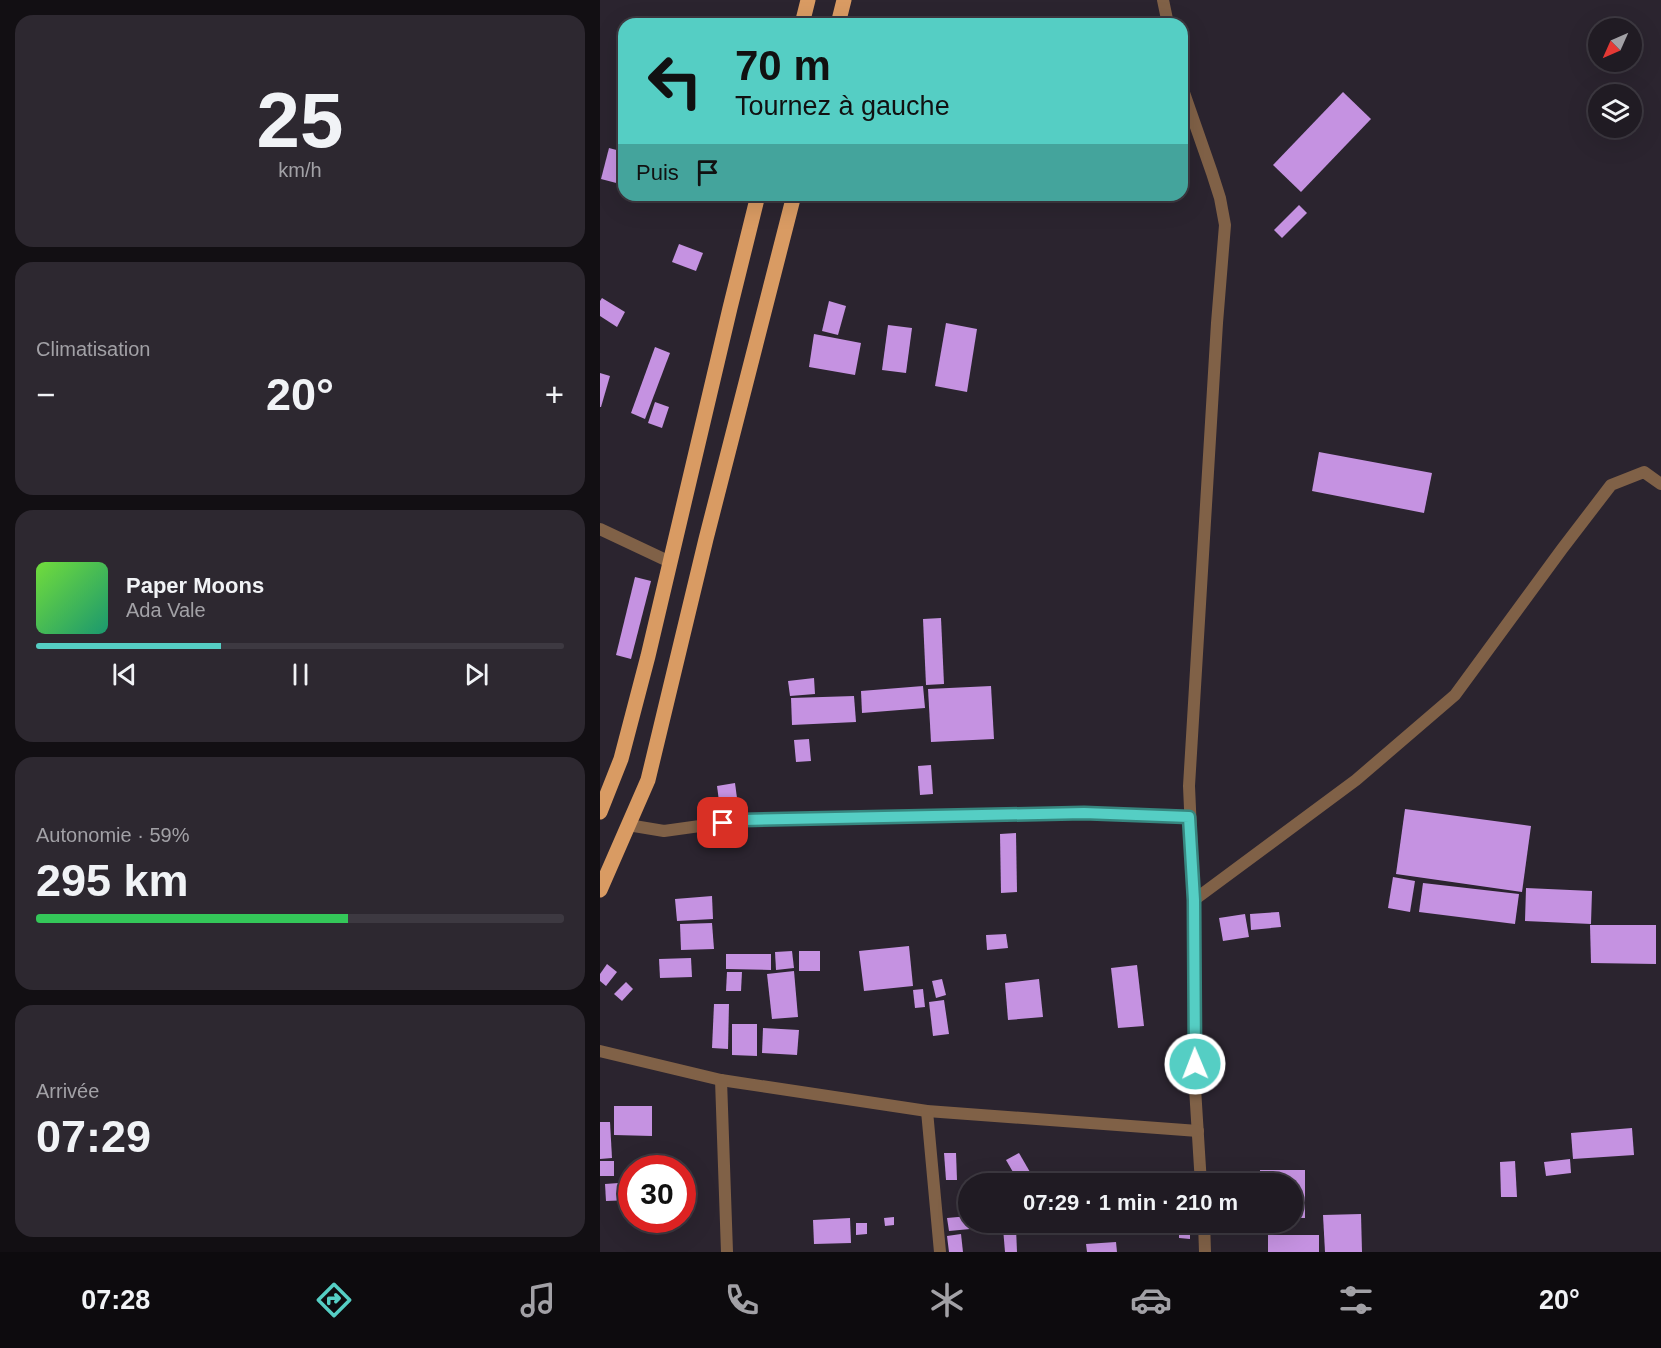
<!DOCTYPE html>
<html lang="fr">
<meta charset="utf-8">
<style>
body{margin:0;font-family:Helvetica,sans-serif;background:#2d2830;color:#f1f3f6;height:100vh;display:flex;flex-direction:column;font-size:22px;white-space:nowrap}
*{box-sizing:border-box;margin:0}
p{font-size:20px;color:#a2a1a6}
.icon{flex:none;width:33px;height:33px;fill:none;stroke:currentColor;stroke-width:2;stroke-linecap:round;stroke-linejoin:round}
.map{position:relative;flex:1;overflow:hidden}
.drawer{display:flex;flex-direction:column;gap:15px;padding:15px;background:#120f13;width:600px}
.drawer>*{flex:none}
.top-card{position:absolute;left:18px;top:18px;width:570px;height:183px;border-radius:18px;box-shadow:0 6px 24px #0002,0 0 0 2px #3d3941;background:#55cec4;color:#111;overflow:hidden}
.needle{width:39px;rotate:225deg}
.controls{position:absolute;left:988px;top:18px;display:grid;gap:12px}
.controls a{display:grid;place-items:center;width:54px;height:54px;border-radius:50%;background:#201b23;box-shadow:0 6px 24px #0002,0 0 0 2px #3d3941;font-size:30px}
.speed{position:absolute;left:18px;top:1155px;display:flex;gap:12px;font-size:30px;font-weight:700;text-align:center}
.speed>*{display:grid;place-content:center;width:78px;height:78px;border-radius:50%;background:#201b23;box-shadow:0 6px 24px #0002,0 0 0 2px #3d3941;line-height:1}
.speed .limit{border:9px solid #d22;background:#fff;color:#111}
.pin{position:absolute;display:grid;place-items:center;width:51px;height:51px;color:#fff;margin:-26px;border-radius:12px;box-shadow:0 3px 9px #0006}
.me{position:absolute;width:66px;margin:-33px;rotate:359deg;stroke-linejoin:round;filter:drop-shadow(0 0 4px #0008)}
.turn{display:flex;align-items:center;gap:21px;height:126px;padding:0 18px;font-size:27px}
.turn .icon{width:78px;height:78px;stroke-width:2.5}
.turn b{display:block;font-size:42px;line-height:51px}
.then{display:flex;align-items:center;height:57px;padding:0 18px;background:#0003;gap:12px;font-size:22px}
.big{font-size:45px;font-weight:700;line-height:1.1}
.drawer .widget{flex:1;display:flex;flex-direction:column;justify-content:center;gap:9px;min-width:0;padding:0 21px;border-radius:18px;background:#2d2830}
.drawer .dial{align-items:center;gap:0}
.dial b{font-size:78px;line-height:1}
.song{display:flex;align-items:center;gap:18px}
.cover{width:72px;height:72px;border-radius:9px;background:linear-gradient(135deg,hsl(100 70% 55%),hsl(160 70% 35%))}
.played{height:6px;border-radius:3px;background:linear-gradient(90deg,#55cec4 35%,#3d3941 35%)}
.keys{display:flex;justify-content:space-around;direction:ltr}
.heat{display:flex;justify-content:space-between;align-items:center;font-size:33px;direction:ltr}
.charge{height:9px;border-radius:4px;background:linear-gradient(90deg,#34c759 59%,#3d3941 0)}
.trip{position:absolute;left:358px;top:1173px;width:345px;height:60px;border-radius:30px;background:#201b23;box-shadow:0 6px 24px #0002,0 0 0 2px #3d3941;font-weight:700;line-height:60px;text-align:center}
.menu{display:flex;height:96px;justify-content:space-around;align-items:center;background:#0d0b0e;color:#a2a1a6}
.menu .icon{width:42px;height:42px}
.menu .selected{color:#55cec4}
.menu b{font-size:27px;color:#f1f3f6}
main{display:flex;flex:1;min-height:0}
.map>svg:first-child{display:block}
</style>
<main>
<section class="drawer">
<div class="widget dial"><b>25</b><p>km/h</p></div>
<div class="widget"><p>Climatisation</p>
<div class="heat"><a>−</a><b class="big">20°</b><a>+</a></div>
</div>
<div class="widget">
<div class="song"><i class="cover"></i><div><b>Paper Moons</b><p>Ada Vale</p></div></div>
<div class="played"></div>
<div class="keys"><svg class="icon" aria-label="previous" viewBox="0 0 24 24"><path d="M18 5L8 12l10 7zM5 5v14"/></svg><svg class="icon" aria-label="pause" viewBox="0 0 24 24"><path d="M8 5v14M16 5v14"/></svg><svg class="icon" aria-label="next" viewBox="0 0 24 24"><path d="M6 5l10 7-10 7zM19 5v14"/></svg></div>
</div>
<div class="widget"><p>Autonomie · 59%</p><b class="big">295 km</b><div class="charge"></div></div>
<div class="widget"><p>Arrivée</p><b class="big">07:29</b></div>
</section>
<div class="map">
<svg width="1061" height="1252" viewBox="0 0 1061 1252">
<rect width="100%" height="100%" fill="#2b242f"/>
<g fill="#c592e1">
<polygon points="743,92 771,119 701,192 673,165"/>
<polygon points="9,148 24,152 24,185 1,179"/>
<polygon points="699,205 707,213 682,238 674,230"/>
<polygon points="79,244 103,253 96,271 72,262"/>
<polygon points="2,298 25,312 17,327 0,316 0,301"/>
<polygon points="229,301 246,306 238,335 222,331"/>
<polygon points="346,323 377,329 367,392 335,386"/>
<polygon points="288,325 312,328 306,373 282,370"/>
<polygon points="214,334 261,343 255,375 209,367"/>
<polygon points="55,347 70,353 45,419 31,413"/>
<polygon points="0,373 10,376 1,407 0,407"/>
<polygon points="55,402 69,407 62,428 48,423"/>
<polygon points="719,452 832,473 824,513 712,491"/>
<polygon points="35,577 51,581 31,659 16,655"/>
<polygon points="341,618 344,684 326,685 323,619"/>
<polygon points="214,678 215,694 190,696 188,681"/>
<polygon points="323,686 325,708 262,713 261,691"/>
<polygon points="391,686 394,739 331,742 328,689"/>
<polygon points="254,696 256,722 192,725 191,698"/>
<polygon points="209,739 211,761 196,762 194,740"/>
<polygon points="331,765 333,794 320,795 318,766"/>
<polygon points="135,783 137,798 119,801 117,786"/>
<polygon points="805,809 931,826 922,892 796,874"/>
<polygon points="416,833 417,892 401,893 400,834"/>
<polygon points="793,877 815,881 810,912 788,908"/>
<polygon points="823,883 919,894 915,924 819,912"/>
<polygon points="926,888 992,891 991,924 925,921"/>
<polygon points="112,896 113,919 77,921 75,899"/>
<polygon points="679,912 681,927 651,930 650,914"/>
<polygon points="645,914 649,937 623,941 619,918"/>
<polygon points="112,923 114,949 81,950 80,924"/>
<polygon points="990,925 1056,925 1056,964 991,963"/>
<polygon points="406,934 408,948 387,950 386,935"/>
<polygon points="309,946 313,986 264,991 259,951"/>
<polygon points="192,951 194,968 176,970 175,952"/>
<rect x="199" y="951" width="21" height="20"/>
<polygon points="126,954 171,954 171,970 126,969"/>
<polygon points="91,958 92,977 60,978 59,959"/>
<polygon points="7,964 17,972 6,986 0,981 0,974"/>
<polygon points="537,965 544,1026 518,1028 511,968"/>
<polygon points="194,971 198,1017 172,1019 167,974"/>
<polygon points="127,972 142,972 141,991 126,991"/>
<polygon points="342,979 346,995 336,998 332,981"/>
<polygon points="439,979 443,1017 408,1020 405,983"/>
<polygon points="26,982 33,989 22,1001 14,994"/>
<polygon points="323,989 325,1007 315,1008 313,990"/>
<polygon points="344,1000 349,1034 333,1036 329,1002"/>
<polygon points="114,1004 129,1004 128,1049 112,1048"/>
<polygon points="132,1024 157,1024 157,1056 132,1055"/>
<polygon points="163,1028 199,1030 197,1055 162,1053"/>
<polygon points="14,1106 52,1106 52,1136 14,1135"/>
<polygon points="0,1122 10,1122 12,1158 0,1159"/>
<polygon points="1032,1128 1034,1155 973,1159 971,1133"/>
<polygon points="344,1153 356,1153 357,1180 346,1180"/>
<polygon points="419,1153 430,1172 417,1179 406,1160"/>
<polygon points="970,1159 971,1173 946,1176 944,1162"/>
<rect x="0" y="1161" width="14" height="15"/>
<polygon points="915,1161 917,1197 901,1197 900,1162"/>
<polygon points="660,1170 705,1170 705,1218 693,1218 693,1184 660,1184"/>
<polygon points="573,1178 574,1184 542,1184 542,1180"/>
<polygon points="32,1182 32,1200 6,1201 5,1184"/>
<polygon points="761,1214 762,1252 725,1252 723,1215"/>
<polygon points="369,1216 369,1222 401,1222 402,1226 349,1231 347,1218"/>
<polygon points="294,1217 294,1225 285,1226 284,1218"/>
<polygon points="250,1218 251,1243 214,1244 213,1220"/>
<polygon points="431,1222 484,1222 484,1229 431,1233"/>
<polygon points="546,1222 577,1222 578,1229 546,1232"/>
<polygon points="579,1222 590,1222 590,1239 579,1238"/>
<polygon points="256,1223 267,1223 267,1234 256,1235"/>
<polygon points="403,1228 416,1228 417,1252 405,1252"/>
<polygon points="361,1234 363,1252 349,1252 347,1236"/>
<rect x="668" y="1235" width="51" height="17"/>
<polygon points="516,1242 517,1252 487,1252 486,1244"/>
</g>
<g fill="none" stroke-linecap="round" stroke-linejoin="round">
<g stroke="#806147" stroke-width="12">
<polyline points="563,0 568,24"/>
<polyline points="582,87 612,173 620,198 625,225 617,323 589,786 594,900 595,1088 601,1184"/>
<polyline points="0,529 70,562"/>
<polyline points="28,825 64,831 143,820 484,813 589,817"/>
<polyline points="594,900 756,780 855,695 962,549 1011,485 1044,472 1061,484"/>
<polyline points="0,1051 121,1080 327,1111 598,1131"/>
<polyline points="121,1080 127,1252"/>
<polyline points="327,1111 340,1252"/>
<polyline points="604,1222 605,1252"/>
</g>
<g stroke="#d99b63" stroke-width="15">
<polyline points="202,24 208,0"/>
<polyline points="238,24 244,0"/>
<polyline points="0,812 21,759 48,656 130,308 158,195"/>
<polyline points="0,890 48,780 106,539 194,195"/>
</g>
</g>
<g fill="none" stroke-linecap="round" stroke-linejoin="round">
<g stroke="#37867f" stroke-width="15">
<polyline id="route" points="123,823 143,820 484,813 589,817 594,900 595,1064"/>
</g>
<use href="#route" stroke="#55cec4" stroke-width="10"/>
</g>
</svg>
<div class="controls">
<a><svg class="needle" viewBox="-14 -14 28 28"><path d="M0-13l5 13h-10z" fill="#e53935"/><path d="M0 13l5-13h-10z" fill="#a2a1a6"/></svg></a>
<a><svg class="icon" aria-label="layers" viewBox="0 0 24 24"><path d="M12 4l9 5-9 5-9-5zM3 14l9 5 9-5"/></svg></a>
</div>
<div class="speed"><div class="limit">30</div></div>
<div class="pin" style="left:123px;top:823px;background:#d93025"><svg class="icon" aria-label="arrive" viewBox="0 0 24 24"><path d="M6 21V4h12l-3 4 3 4H6"/></svg></div>
<svg class="me" style="left:595px;top:1064px" viewBox="-20 -20 40 40"><circle r="17" fill="#55cec4" stroke="#fff" stroke-width="3"/><path d="M0-11L8 9 0 5-8 9z" fill="#fff"/></svg>
<div class="trip">07:29 · 1 min · 210 m</div>
<div class="top-card">
<div class="turn"><svg class="icon" aria-label="left" viewBox="0 0 24 24"><path d="M17 20v-9H6M10 6l-5 5 5 5"/></svg><div><b>70 m</b>Tournez à gauche</div></div>
<div class="then">Puis<svg class="icon" aria-label="arrive" viewBox="0 0 24 24"><path d="M6 21V4h12l-3 4 3 4H6"/></svg></div>
</div>
</div>
</main>
<nav class="menu">
<b>07:28</b>
<svg class="icon selected" aria-label="directions" viewBox="0 0 24 24"><path d="M12 3l9 9-9 9-9-9zM9 14v-3h6M13 9l2 2-2 2"/></svg>
<svg class="icon" aria-label="music" viewBox="0 0 24 24"><path d="M9 18V5l10-2v13"/><circle cx="6" cy="18" r="3"/><circle cx="16" cy="16" r="3"/></svg>
<svg class="icon" aria-label="phone" viewBox="0 0 24 24"><path d="M5 4h4l2 5-3 2q2 4 5 5l2-3 5 2v4C11 20 4 13 5 4z"/></svg>
<svg class="icon" aria-label="climate" viewBox="0 0 24 24"><path d="M12 3v18M4 7l16 10M4 17L20 7"/></svg>
<svg class="icon" aria-label="car" viewBox="0 0 24 24"><path d="M5 17H2v-5l4-1 3-4h7l3 4 3 1v5h-3M9 17h6M6 11h13"/><circle cx="7" cy="17" r="2"/><circle cx="17" cy="17" r="2"/></svg>
<svg class="icon" aria-label="filters" viewBox="0 0 24 24"><path d="M4 7h16M4 17h16"/><circle cx="9" cy="7" r="2"/><circle cx="15" cy="17" r="2"/></svg>
<b>20°</b>
</nav>
